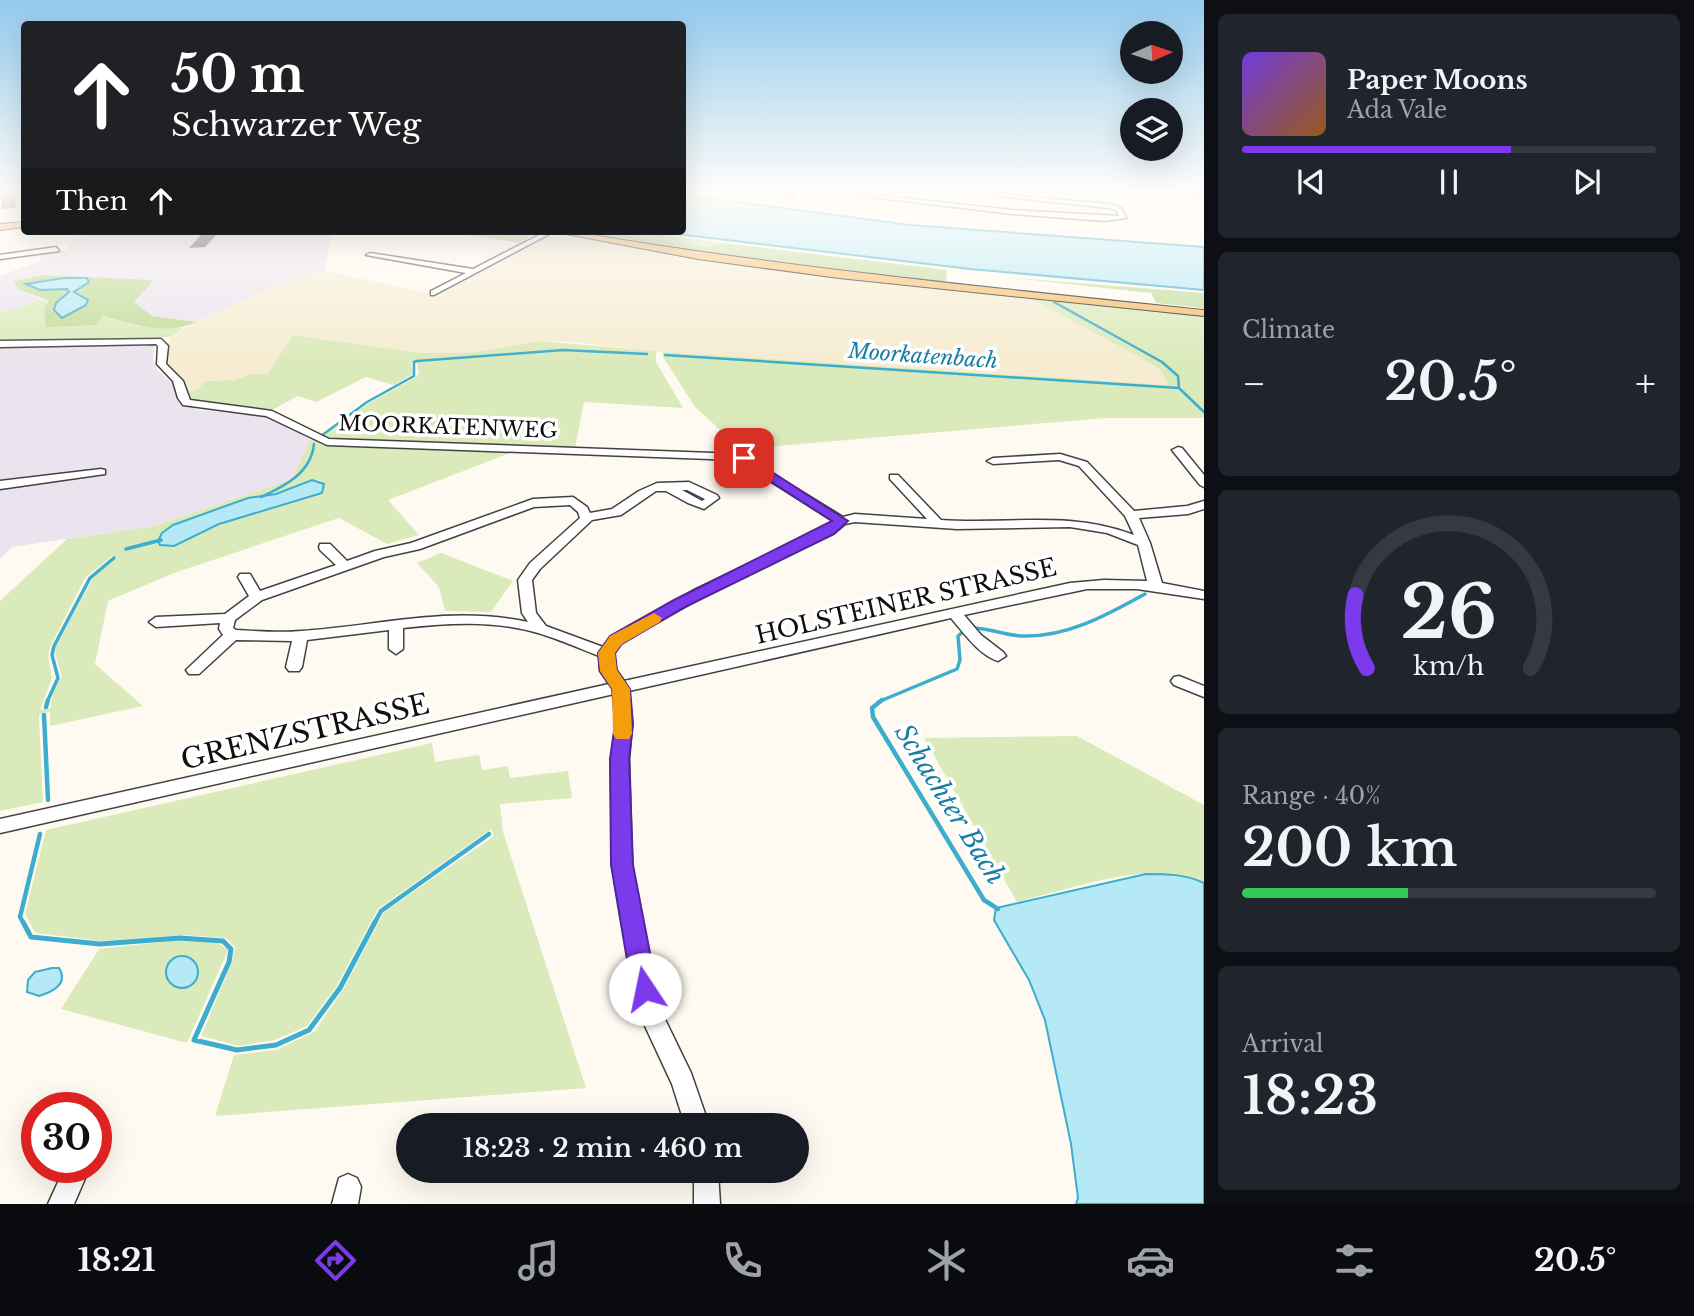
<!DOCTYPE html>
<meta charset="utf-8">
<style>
body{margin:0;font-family:"Libre Baskerville",serif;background:#20242c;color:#f1f3f6;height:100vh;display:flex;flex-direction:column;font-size:26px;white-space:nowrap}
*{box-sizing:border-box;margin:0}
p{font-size:23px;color:#9ea1a6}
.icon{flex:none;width:38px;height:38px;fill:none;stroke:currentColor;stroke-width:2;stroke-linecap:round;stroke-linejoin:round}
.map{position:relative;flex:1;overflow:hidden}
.drawer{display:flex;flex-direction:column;gap:14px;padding:14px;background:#0d0f14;width:490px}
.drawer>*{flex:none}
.guide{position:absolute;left:21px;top:21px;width:665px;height:214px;border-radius:7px;box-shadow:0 7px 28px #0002;background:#202124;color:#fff;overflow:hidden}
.needle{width:46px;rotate:87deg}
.controls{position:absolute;left:1120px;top:21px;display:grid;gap:14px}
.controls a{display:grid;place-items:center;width:63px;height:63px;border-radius:50%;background:#171b24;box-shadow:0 7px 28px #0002;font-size:35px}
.speed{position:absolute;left:21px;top:1092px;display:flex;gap:14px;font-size:35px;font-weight:700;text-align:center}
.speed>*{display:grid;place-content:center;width:91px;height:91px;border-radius:50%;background:#171b24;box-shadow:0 7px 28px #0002;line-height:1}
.speed .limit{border:10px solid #d22;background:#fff;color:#111}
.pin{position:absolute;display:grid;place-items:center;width:60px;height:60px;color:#fff;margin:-30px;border-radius:14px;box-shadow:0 4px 10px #0006}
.me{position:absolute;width:77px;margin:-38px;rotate:349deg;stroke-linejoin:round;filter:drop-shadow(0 0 5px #0008)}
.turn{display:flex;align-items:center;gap:24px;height:147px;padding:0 35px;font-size:32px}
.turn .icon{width:91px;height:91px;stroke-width:2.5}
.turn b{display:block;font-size:49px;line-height:60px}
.then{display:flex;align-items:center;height:66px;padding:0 35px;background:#0003;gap:14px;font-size:26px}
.big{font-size:52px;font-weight:600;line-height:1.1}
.drawer .tile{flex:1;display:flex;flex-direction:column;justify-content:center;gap:10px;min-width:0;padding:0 24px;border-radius:10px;background:#20242c}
.drawer .dial{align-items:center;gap:0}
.dial svg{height:182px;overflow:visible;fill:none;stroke:#363941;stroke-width:7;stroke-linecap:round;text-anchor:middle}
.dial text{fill:#f1f3f6;stroke:none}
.song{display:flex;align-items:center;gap:21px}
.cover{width:84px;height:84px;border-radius:10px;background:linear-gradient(135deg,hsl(260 70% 55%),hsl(30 70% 35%))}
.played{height:7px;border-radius:4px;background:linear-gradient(90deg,#7c3aed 65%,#363941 65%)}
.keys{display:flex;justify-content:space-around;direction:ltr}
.heat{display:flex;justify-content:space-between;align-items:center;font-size:38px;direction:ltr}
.charge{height:10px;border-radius:5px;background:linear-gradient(90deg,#34c759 40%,#363941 0)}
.trip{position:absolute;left:396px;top:1113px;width:413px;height:70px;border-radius:35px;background:#171b24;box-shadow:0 7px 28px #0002;font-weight:600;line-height:70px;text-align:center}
.menu{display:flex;height:112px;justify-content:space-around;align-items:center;background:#090b0e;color:#9ea1a6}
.menu .icon{width:49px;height:49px}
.menu .selected{color:#7c3aed}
.menu b{font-size:32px;color:#f1f3f6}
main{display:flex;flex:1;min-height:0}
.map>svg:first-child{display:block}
</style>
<main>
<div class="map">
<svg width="1204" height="1204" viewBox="0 0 1204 1204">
<rect width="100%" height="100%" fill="#fffaf1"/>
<g fill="#ebe4ee">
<polygon points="89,231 331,231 325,271 270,288 196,322 152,316 134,302 153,280 44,275 15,281 18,289 43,300 0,312 0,276 40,261 42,253 68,250 69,245"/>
<polygon points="153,343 155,345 153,360 157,370 171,382 182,404 199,410 266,416 310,439 292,479 154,526 12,547 0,559 0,348"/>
</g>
<polygon fill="#f5ecd1" points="566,236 723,261 1030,298 1152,364 1161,370 1168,385 663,352 569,342 538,341 470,353 420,353 293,335 267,374 251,374 234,380 205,381 197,390 187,393 183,379 168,367 165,358 170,337 196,322 270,288 325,271 437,295 548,237"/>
<g fill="#dbeabb" fill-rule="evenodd">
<polygon points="598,231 633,231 724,243 708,247"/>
<polygon points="1030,298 1204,316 1204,418 1105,418 741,449 695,407 663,357 663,352 1168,385 1161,370 1152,364"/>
<polygon points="43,300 138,326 184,328 170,337 0,342 0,312"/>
<polygon points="293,335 420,353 470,353 538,341 656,351 656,362 683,408 584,402 575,448 332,440 323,436 369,403 416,377 419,373 417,363 411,363 413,374 394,385 366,377 316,402 298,396 272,410 193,401 187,393 197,390 205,381 234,380 251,374 267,374"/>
<path d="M310 439 332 446 510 453 388 500 419 535 387 544 339 518 174 573 108 601 95 664 143 706 50 726V712L39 715 43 802 0 811V601L67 539 154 526 292 479ZM312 480H320L174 546 173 525 248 498 276 494ZM112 556 117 558 93 578 56 646 55 654 62 676 53 693 50 708 40 710 52 678 48 656 50 647 85 578Z"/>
<polygon points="441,553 513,581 491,612 445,611 439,587 417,563"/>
<path d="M1077 736 1204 805V883C1150 858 1072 889 1017 902L924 738Z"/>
<polygon points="432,743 435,762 479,755 482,770 508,766 510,778 568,771 572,798 500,804 503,832 586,1088 215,1116 234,1055 276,1050 315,1031 344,988 384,912 494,836 491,829 378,909 336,987 307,1026 275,1040 239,1046 201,1036 232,962 235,947 226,938 184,935 102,941 35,933 25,914 46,830"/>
<path d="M179 940C196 941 215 938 228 950L187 1043 61 1009 99 949Z"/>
</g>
<g fill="#c2db9a">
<polygon points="444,231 533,231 536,232 519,243"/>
<polygon points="575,231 598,231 708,247 724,243 947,270 946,282 773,262"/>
<path d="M44 275 154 280 134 302 152 316 196 322C169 336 131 324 103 316L96 325 46 327 44 308 49 301 18 289 14 281Z"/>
<polygon points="1005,277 1204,293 1204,308 1156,303 1151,293"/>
</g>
<g fill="#b6e9f6" stroke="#3dadcd" stroke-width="2">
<polygon points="683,195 910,225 1204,247 1204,290 970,269 652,231 682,231"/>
<polygon points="64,278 87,278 89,282 74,292 88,300 86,305 62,318 54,310 56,303 69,292 67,289 40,290 26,284"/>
<polygon points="312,480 324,484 322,493 219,524 174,546 160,545 158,541 162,533 173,525 248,498 276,494"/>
<path d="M1146 874C1166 874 1185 874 1204 883V1204H1076L1078 1198 1071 1144 1045 1020 1029 980 994 920 996 908Z"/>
<circle cx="182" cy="972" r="16"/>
<path d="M52 968H59C69 984 52 992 39 996L27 992 28 980 35 972Z"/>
</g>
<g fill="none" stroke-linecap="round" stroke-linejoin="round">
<g stroke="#3dadcd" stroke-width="2.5">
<polyline points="1054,302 1162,362 1178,376 1179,388 1204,412"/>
<polyline points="665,355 1179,388"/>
<polyline points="321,436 367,402 414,376 414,362 417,361 563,350 647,354"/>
<path d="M261 497C285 486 311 473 314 444"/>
</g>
<g stroke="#3dadcd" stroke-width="3.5">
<polyline points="126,549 161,540"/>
<path d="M972 628C989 628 1004 635 1021 636 1066 638 1107 615 1145 594"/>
<polyline points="47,702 58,678 52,655 54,646 90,578 114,558"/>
<polyline points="878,702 957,669 960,660 958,636 965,630"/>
</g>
<g stroke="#3dadcd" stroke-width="4.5">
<polyline points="882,700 872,708 873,717 984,900 998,909"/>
<polyline points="46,707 48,700"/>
<polyline points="44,715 48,800"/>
<polyline points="24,924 20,917 40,834"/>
<polyline points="374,924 381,911 489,834"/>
</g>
<polyline stroke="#3dadcd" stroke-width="5" points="23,922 31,937 100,944 180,938 223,941 231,949 229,962 194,1040 237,1050 276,1045 309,1030 340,988 375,922"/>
</g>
<g fill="#584e4b">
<polygon points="3,193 18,193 15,208 1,209"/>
<polygon points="205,231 220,231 205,247 189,248"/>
</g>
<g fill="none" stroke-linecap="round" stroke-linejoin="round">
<g stroke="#424242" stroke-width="3">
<g id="minor">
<polygon points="782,193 789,193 794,196 791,198"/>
<polygon points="837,193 854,193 1013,210 1119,216 1116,210 1108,208 970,193 989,193 1109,204 1121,208 1126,218 1105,221 1013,214"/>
<polygon points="547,231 555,231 434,295 431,295 431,291 466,273 366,255 370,253 473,269"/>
<polygon points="56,247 59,251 0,259 0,255"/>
<path d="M161 339 168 346 166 364 183 381 190 400 272 411 329 439 740 454 843 517 855 514 927 519 890 479V475H898L941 520C1008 525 1069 510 1134 535L1125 516 1079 466 1059 460 993 464 987 461 993 458 1060 454 1087 462 1134 511 1187 506 1204 501V509L1188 514 1139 518 1150 543 1162 583 1204 591V599L1137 589H1087L964 615 981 635 1003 652 1006 656 998 661C979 655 964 633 951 618L629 691 632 724 629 759 632 865 646 946 660 1009 691 1073 709 1125H685L672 1084 638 1011 626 946 612 865 611 759 616 724 614 694 0 833V819L609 684 600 671 599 656C579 648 558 639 538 633 494 620 448 623 403 628V649L396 654 389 649V630L307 640 302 667 299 671H289L286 667 292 641 236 640 199 674H189L186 670 223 635 219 629 220 623 156 627 149 622 156 617 225 614 249 596 238 577 240 574H250L260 591 336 565 320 550 319 547 320 544H330L347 561 375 551 411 543 533 499 573 497 587 507 590 513 612 509 639 491 657 483 689 482 717 495 719 498 704 509 688 503 666 491H656L621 515 592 520 540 569 532 580 536 613 546 626 603 647 611 637 696 589 825 528 833 521 737 460 327 445 266 416 183 405 178 398 173 381 157 364 158 346 156 344 0 347V341ZM682 490H687L705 499 702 501ZM570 505 578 512 580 518 530 563 518 580 522 613 528 622C450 605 378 626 301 631 280 633 257 631 236 630L233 628 235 620 262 600 384 557 420 549 534 507ZM855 522 957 529 1070 527 1107 533 1138 545 1147 581 1104 580 1070 583 624 681 616 670 614 654 621 643 706 595 833 534 845 524Z"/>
<polygon points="1178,447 1182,448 1204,475 1204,487 1200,485 1172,450"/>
<polygon points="101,469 105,470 105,474 0,489 0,481"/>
<polygon points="1179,676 1204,686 1204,697 1174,685 1171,681 1174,677"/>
<polygon points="65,1167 90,1167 74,1204 48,1204"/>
<polygon points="694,1171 718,1171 720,1204 694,1204"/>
<polygon points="348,1174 357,1178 361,1187 358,1204 332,1204 339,1178"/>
</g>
</g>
<g stroke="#202020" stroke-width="2">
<g id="major">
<polygon points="1188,193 1204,194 1204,198 1189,195"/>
<polygon points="24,222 24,227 0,230 0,224"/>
<path d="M550 231H569C780 267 991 288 1204 310V316L839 278 698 259Z"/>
</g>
</g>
<use href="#minor" fill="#fff" fill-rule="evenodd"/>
<use href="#major" fill="#f8bc69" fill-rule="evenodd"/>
</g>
<linearGradient id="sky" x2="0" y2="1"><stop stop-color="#94c9ee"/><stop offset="0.53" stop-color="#fffdf9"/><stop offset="1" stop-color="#fffdf9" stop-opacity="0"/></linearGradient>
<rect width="1204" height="361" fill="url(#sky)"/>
<polygon fill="#7c3aed" stroke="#51269a" stroke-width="2" points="744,454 848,521 834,534 685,607 622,644 615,653 617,670 630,689 633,724 629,759 633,865 657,989 653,997 645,1001 636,997 632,989 611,865 610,759 615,724 612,689 600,671 598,653 610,636 674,600 832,521 739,461 739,456"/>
<polygon fill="#f59e0b" points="654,613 662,618 660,622 622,644 615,653 617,670 630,689 632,734 629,739 616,739 613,734 612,689 600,671 598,653 610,636"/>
<g text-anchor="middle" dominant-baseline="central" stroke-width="7" stroke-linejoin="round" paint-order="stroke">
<g font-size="21" font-style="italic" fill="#187ea2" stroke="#fff">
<text transform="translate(923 356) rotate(4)">Moorkatenbach</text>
</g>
<g font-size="21" fill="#0f0f0f" stroke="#fff">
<text transform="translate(448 427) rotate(2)">MOORKATENWEG</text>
</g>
<g font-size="24" fill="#0f0f0f" stroke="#fff">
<text transform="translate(906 601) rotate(-13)">HOLSTEINER STRASSE</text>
</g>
<g font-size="26" font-style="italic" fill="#187ea2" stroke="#fff">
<text transform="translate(950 804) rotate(58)">Schachter Bach</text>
</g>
<g font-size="28" fill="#0f0f0f" stroke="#fff">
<text transform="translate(305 732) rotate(-13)">GRENZSTRASSE</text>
</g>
</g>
</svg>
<div class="controls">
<a><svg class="needle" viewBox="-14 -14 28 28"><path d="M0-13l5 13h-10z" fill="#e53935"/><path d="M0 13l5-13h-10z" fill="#9ea1a6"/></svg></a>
<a><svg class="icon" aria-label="layers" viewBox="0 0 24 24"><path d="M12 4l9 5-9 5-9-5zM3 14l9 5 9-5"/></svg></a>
</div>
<div class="speed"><div class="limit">30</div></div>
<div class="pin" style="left:744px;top:458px;background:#d93025"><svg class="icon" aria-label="arrive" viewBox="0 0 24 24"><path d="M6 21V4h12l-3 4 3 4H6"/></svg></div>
<svg class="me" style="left:645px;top:989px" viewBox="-20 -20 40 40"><circle r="19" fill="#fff"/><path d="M0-13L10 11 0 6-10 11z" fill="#7c3aed"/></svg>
<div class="trip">18:23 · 2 min · 460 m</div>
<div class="guide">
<div class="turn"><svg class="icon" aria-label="ahead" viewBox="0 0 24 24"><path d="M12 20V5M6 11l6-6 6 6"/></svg><div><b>50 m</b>Schwarzer Weg</div></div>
<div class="then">Then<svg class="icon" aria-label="ahead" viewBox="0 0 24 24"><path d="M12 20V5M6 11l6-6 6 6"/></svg></div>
</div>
</div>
<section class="drawer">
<div class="tile">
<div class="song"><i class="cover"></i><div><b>Paper Moons</b><p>Ada Vale</p></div></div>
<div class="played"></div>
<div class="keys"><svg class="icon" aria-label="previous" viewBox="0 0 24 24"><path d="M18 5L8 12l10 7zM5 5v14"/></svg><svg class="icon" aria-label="pause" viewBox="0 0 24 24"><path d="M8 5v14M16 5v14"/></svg><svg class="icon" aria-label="next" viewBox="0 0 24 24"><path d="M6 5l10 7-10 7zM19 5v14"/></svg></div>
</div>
<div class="tile"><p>Climate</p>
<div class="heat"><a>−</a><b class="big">20.5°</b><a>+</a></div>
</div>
<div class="tile dial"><svg viewBox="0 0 100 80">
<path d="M14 69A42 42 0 1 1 86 69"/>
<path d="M14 69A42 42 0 0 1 9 37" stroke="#7c3aed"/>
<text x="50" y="56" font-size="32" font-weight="700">26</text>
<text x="50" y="72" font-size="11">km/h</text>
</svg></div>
<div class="tile"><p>Range · 40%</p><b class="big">200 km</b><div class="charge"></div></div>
<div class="tile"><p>Arrival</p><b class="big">18:23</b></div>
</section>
</main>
<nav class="menu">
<b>18:21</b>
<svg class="icon selected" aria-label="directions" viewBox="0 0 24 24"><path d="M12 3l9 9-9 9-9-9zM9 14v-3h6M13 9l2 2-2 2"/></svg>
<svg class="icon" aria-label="music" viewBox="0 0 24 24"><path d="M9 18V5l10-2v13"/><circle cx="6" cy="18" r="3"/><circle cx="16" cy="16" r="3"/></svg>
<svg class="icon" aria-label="phone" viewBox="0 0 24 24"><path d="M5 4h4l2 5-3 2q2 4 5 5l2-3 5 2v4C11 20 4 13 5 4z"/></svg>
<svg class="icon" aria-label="climate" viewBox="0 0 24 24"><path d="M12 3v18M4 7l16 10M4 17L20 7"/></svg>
<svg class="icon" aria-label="car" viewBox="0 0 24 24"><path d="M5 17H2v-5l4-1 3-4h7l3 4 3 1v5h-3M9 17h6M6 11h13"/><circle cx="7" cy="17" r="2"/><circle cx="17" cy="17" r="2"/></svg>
<svg class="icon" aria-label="filters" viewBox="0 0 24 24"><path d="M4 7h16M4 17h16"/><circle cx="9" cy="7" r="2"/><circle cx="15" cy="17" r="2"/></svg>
<b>20.5°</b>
</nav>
